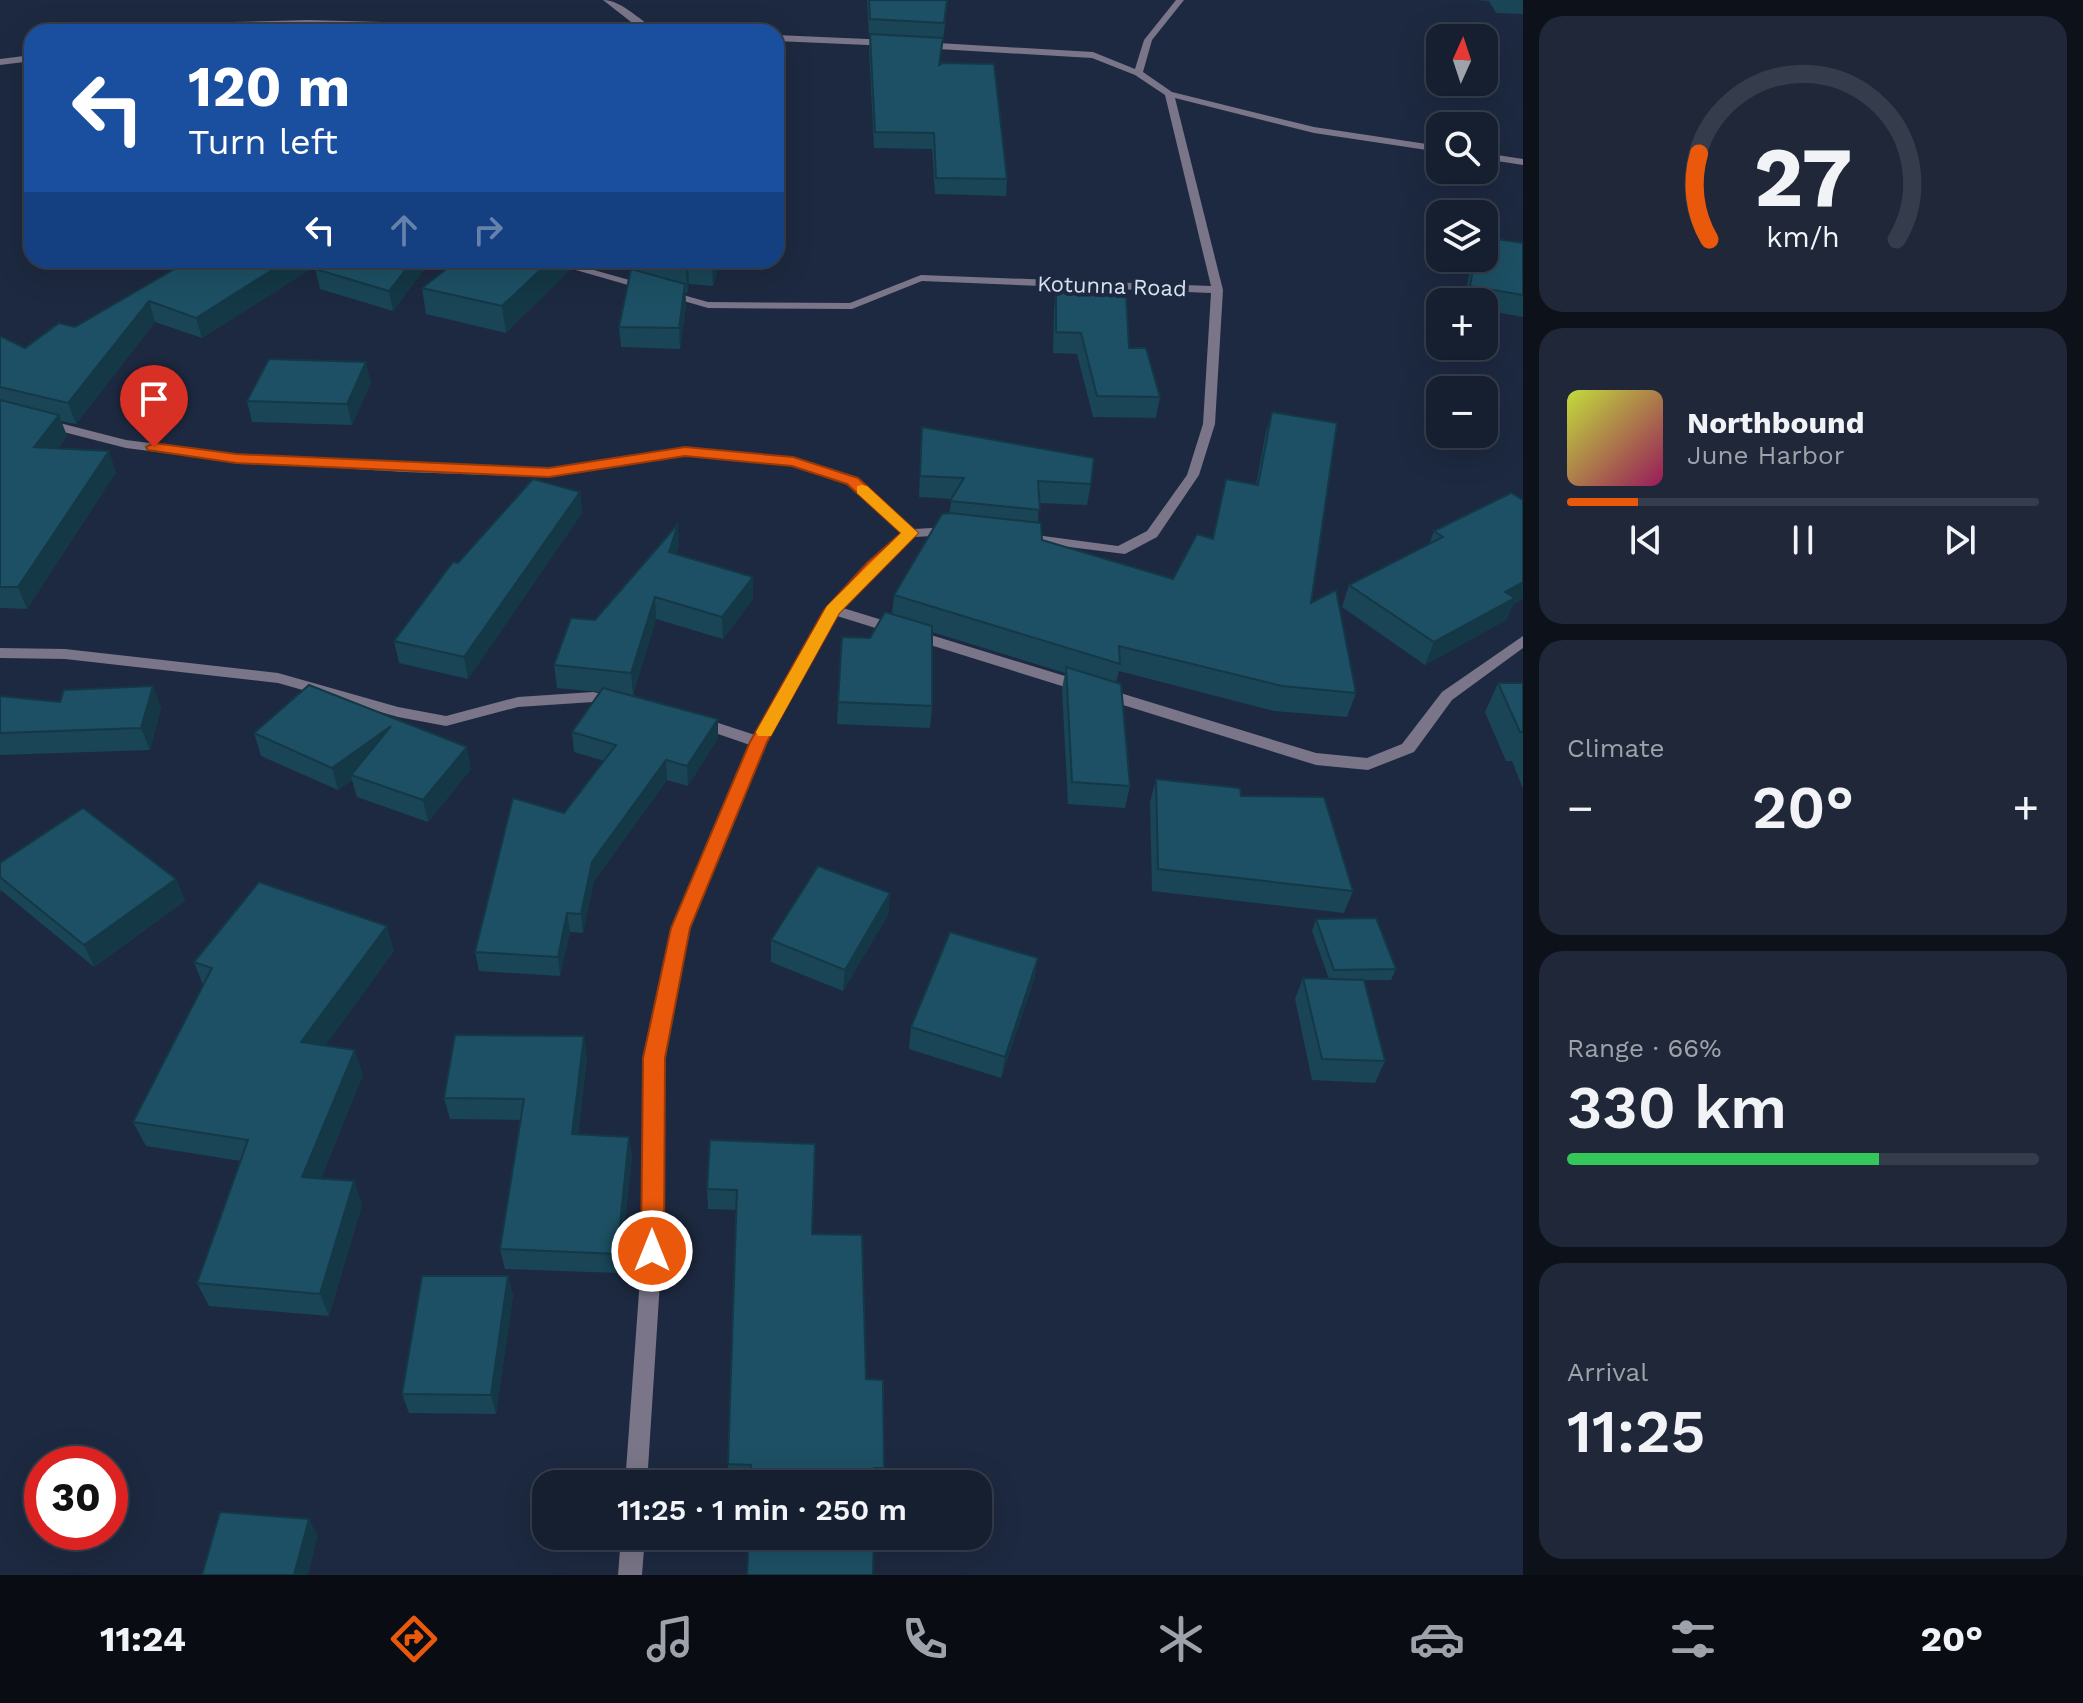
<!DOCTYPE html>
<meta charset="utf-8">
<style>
body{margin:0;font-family:"Work Sans",sans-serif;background:#1f2738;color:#f1f3f6;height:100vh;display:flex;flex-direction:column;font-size:30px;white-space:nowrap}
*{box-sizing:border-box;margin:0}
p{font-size:26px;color:#9ea2ab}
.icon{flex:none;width:44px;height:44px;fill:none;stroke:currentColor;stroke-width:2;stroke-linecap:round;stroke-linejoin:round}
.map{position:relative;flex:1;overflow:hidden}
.sheet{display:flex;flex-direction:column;gap:16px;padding:16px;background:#0c111a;width:560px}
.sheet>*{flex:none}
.hud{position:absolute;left:24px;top:24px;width:760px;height:244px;border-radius:24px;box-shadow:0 8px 32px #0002,0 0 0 2px #353d4c;background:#1a4fa0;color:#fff;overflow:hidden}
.needle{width:52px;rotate:3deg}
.controls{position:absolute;left:1426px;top:24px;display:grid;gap:16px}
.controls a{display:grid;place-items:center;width:72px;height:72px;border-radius:16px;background:#161f30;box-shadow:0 8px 32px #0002,0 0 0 2px #353d4c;font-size:40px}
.speed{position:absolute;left:24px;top:1446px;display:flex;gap:16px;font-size:40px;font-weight:700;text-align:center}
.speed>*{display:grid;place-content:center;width:104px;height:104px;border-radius:50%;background:#161f30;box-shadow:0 8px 32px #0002,0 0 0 2px #353d4c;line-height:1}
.speed .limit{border:12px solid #d22;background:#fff;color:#111}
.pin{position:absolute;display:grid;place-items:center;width:68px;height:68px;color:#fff;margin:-82px -34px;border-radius:50% 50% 50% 0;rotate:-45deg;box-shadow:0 0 8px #0007}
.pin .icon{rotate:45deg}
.me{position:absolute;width:88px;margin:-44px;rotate:0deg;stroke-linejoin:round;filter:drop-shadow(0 0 6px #0008)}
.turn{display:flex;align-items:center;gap:28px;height:168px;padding:0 32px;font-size:36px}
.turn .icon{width:104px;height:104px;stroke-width:2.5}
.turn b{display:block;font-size:56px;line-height:68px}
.lanes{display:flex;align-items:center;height:76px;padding:0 32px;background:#0003;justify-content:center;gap:40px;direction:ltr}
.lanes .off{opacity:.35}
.big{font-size:60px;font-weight:600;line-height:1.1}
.sheet .widget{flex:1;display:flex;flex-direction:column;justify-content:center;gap:12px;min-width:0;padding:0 28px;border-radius:24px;background:#1f2738}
.sheet .dial{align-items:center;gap:0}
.dial svg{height:208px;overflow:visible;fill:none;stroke:#353d4c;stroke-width:7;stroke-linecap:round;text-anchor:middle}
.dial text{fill:#f1f3f6;stroke:none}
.song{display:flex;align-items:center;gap:24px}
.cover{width:96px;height:96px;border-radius:12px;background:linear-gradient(135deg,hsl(70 70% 55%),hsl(330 70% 35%))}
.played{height:8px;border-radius:4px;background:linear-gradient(90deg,#ea580c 15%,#353d4c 15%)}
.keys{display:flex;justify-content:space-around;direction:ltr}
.heat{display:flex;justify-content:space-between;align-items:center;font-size:44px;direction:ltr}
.charge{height:12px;border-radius:6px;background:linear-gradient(90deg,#34c759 66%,#353d4c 0)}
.trip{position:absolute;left:532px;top:1470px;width:460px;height:80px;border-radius:24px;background:#161f30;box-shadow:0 8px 32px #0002,0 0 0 2px #353d4c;font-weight:600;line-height:80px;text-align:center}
.tabs{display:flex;height:128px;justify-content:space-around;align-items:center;background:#090c13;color:#9ea2ab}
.tabs .icon{width:56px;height:56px}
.tabs .on{color:#ea580c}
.tabs b{font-size:36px;color:#f1f3f6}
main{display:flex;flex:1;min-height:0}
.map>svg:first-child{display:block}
</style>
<main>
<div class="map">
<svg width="1523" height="1575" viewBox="0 0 1523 1575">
<rect width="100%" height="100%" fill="#1d2940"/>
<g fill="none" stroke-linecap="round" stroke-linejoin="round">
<g fill="#7a7588" fill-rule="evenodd">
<path d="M603 0C623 0 643 24 660 32L308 26 233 28 229 25 233 22 308 20 640 29Z"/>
<polygon points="1176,0 1184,0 1152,40 1143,72 1172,92 1314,127 1440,146 1440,152 1314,133 1175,98 1223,290 1215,424 1199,475 1157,537 1125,554 1021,541 1014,537 1021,533 1118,546 1147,531 1187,475 1203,424 1211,293 922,281 852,309 708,308 541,260 558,260 708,302 850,303 921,275 1211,286 1165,95 1135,75 1092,58 921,48 917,45 921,42 1093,52 1135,69 1144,40"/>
<polygon points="776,35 890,40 894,43 890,46 776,41"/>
<polygon points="32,55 32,61 0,65 0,59"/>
<polygon points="1484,153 1523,159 1523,165 1484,159"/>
<polygon points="44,419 126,440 236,454 405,464 549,469 685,447 793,458 858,478 914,529 950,527 957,531 950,535 915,537 878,570 843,608 1316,753 1367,758 1402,744 1442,692 1523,636 1523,648 1452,700 1414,752 1368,770 1316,765 837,616 767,742 690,928 663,1058 662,1251 647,1484 625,1484 642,1251 645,1058 672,928 750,745 692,725 689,721 697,716 755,735 828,607 868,564 903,533 848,484 792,466 685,455 549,477 405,472 236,462 126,448 40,426 38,423"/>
<polygon points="0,648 65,649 278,673 398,707 446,716 518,697 593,692 622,698 625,702 617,707 593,702 518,707 446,726 398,717 278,683 65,659 0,658"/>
<polygon points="621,1536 645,1536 642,1575 618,1575"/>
</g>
</g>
<g fill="#194556">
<polygon points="867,0 948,0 940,65 1007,179 1006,196 935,194 932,149 874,148 869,49 870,37 869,37"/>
<polygon points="1474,0 1523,0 1523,14 1496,13 1489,1"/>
<polygon points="1523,243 1523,317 1484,310 1484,302 1464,302 1472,258 1484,258"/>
<polygon points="190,260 431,260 393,311 320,289 315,269 317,265 202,338 155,322 76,424 61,421 67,436 58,448 116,472 27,609 0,608 0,336 25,348 75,327"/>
<polygon points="458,260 568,260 569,271 506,333 426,314 422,288"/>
<polygon points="633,260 721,260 713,286 689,284 687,293 685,293 686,305 680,349 621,347 619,327 634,270"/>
<polygon points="1056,289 1129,348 1160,397 1156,418 1093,417 1077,354 1053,353 1054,310"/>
<polygon points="371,383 352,425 252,422 247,401"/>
<polygon points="1272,412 1311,603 1356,693 1347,717 1274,711 1119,671 1116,682 1130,786 1125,808 1068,804 1062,689 1065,673 932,632 932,706 930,728 837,724 842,637 870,638 892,614 894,595 949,513 952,499 919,497 922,427 1091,484 1087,505 1039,503 1038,523 1042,540 1173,579 1212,539 1226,479 1256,485 1265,436"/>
<polygon points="580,492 582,513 468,679 399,663 394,641 458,563"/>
<polygon points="1511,493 1513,605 1506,620 1425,665 1342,607 1349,585 1429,545 1434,531"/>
<polygon points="679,545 676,554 753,577 753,599 723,639 656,619 633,695 718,719 718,738 688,786 667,780 594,881 583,933 570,932 560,976 479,971 475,952 564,813 604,761 574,752 572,732 600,692 557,688 554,665 595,620"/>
<polygon points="1498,683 1523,683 1523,789 1512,761 1506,761 1485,712"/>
<polygon points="153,686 161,708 150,750 0,755 0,696 60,702"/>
<polygon points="254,733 471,769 428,822 357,797 352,780 338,790 261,756"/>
<polygon points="1156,779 1241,796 1353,891 1344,913 1152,891 1150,802"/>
<polygon points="0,863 176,879 185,901 94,967 2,891 1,889 1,891 0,891"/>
<polygon points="890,893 888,915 843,991 771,962 771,940"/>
<polygon points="1316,919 1396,969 1391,980 1364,980 1385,1061 1375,1083 1312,1080 1295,999 1303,978 1329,979 1312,931"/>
<polygon points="394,951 325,1045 363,1075 321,1178 354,1181 362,1205 329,1316 209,1306 197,1283 241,1161 146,1146 133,1122 203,985 194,962"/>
<polygon points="1038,958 1034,980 1001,1078 909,1049 911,1027"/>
<polygon points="587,1057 578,1135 629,1137 632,1157 619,1273 505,1269 500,1249 521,1120 450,1119 444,1098"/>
<polygon points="710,1140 812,1234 866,1379 884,1468 882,1484 751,1484 751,1482 729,1482 728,1464 736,1210 708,1209 707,1189"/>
<polygon points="508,1276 513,1296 496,1414 409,1413 402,1394"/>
</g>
<g fill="#143846">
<polygon points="288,260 325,260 202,338 196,318"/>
<polygon points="413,260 431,260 393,311 389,291"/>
<polygon points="551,260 568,260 569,271 506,333 502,306"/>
<polygon points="688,260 689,284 687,293 686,267"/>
<polygon points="712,260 721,260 713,286"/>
<polygon points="685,284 686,305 680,349 679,328"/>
<polygon points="149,301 155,322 76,424 68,403"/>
<polygon points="366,362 371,383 352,425 347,404"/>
<polygon points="59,415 67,436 42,468 34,447"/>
<polygon points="109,451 116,472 27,609 18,587"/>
<polygon points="580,492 582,513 468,679 464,657"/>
<polygon points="678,524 679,545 670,574 669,552"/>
<polygon points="753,577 753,599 723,639 722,617"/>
<polygon points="1523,582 1523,599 1513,605 1506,620 1425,665 1434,642 1505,592"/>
<polygon points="655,597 656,619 633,695 631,673"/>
<polygon points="153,686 161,708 150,750 141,728"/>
<polygon points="718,719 718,738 688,786 687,766"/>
<polygon points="391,726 351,775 352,780 338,790 332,768"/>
<polygon points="467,747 471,769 428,822 423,800"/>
<polygon points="666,760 667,780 594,881 583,933 581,914 592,862"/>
<polygon points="176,879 185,901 94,967 84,945"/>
<polygon points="890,893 888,915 843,991 845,970"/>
<polygon points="567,913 570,932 560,976 558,957"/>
<polygon points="387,926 394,951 310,1067 301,1042"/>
<polygon points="1038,958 1034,980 1001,1078 1005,1057"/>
<polygon points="584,1036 587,1057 575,1155 572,1134"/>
<polygon points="355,1050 363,1075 312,1201 302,1177"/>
<polygon points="629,1137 632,1157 619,1273 617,1254"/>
<polygon points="354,1181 362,1205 329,1316 320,1294"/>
<polygon points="508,1276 513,1296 496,1414 491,1395"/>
<polygon points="309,1519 318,1536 308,1575 294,1575"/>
</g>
<g fill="#1d5064" stroke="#143846" stroke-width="2">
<polygon points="869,0 947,0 944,23 870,19"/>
<polygon points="870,34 943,38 939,65 943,63 994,64 1007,179 936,178 934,133 875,132"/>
<polygon points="1484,237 1523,243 1523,295 1470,286 1475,258 1484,258"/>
<polygon points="190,260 288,260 196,318 149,301 68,403 0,387 0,336 25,348 59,323 75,327"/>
<polygon points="320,260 413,260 389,291 315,269"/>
<polygon points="458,260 551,260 502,306 422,288"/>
<polygon points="661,260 687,260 686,267"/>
<polygon points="631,269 685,284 679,328 619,327"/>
<polygon points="1056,289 1126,294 1129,348 1146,348 1160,397 1097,396 1081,333 1056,332"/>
<polygon points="269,359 366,362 347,404 247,401"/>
<polygon points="0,400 59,415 34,447 109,451 18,587 0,587"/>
<polygon points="1272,412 1337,423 1311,603 1336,590 1356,693 1282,686 1119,646 1120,664 894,595 942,514 950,513 1041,523 1042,540 1173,579 1197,534 1213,539 1226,479 1258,485"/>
<polygon points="922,427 1094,458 1091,484 1038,481 1040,510 950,501 964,478 920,476"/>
<polygon points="533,479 580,492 464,657 394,641 453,562 458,563"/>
<polygon points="1511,493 1523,500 1523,582 1505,592 1515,598 1434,642 1349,585 1443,537 1434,531"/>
<polygon points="678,524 669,552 753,577 722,617 655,597 631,673 554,665 571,618 595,620"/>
<polygon points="885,612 932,626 932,706 838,702 842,637 870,638"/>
<polygon points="1066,667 1121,684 1130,786 1072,782"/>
<polygon points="1498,683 1523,683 1523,732 1520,732"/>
<polygon points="309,685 467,747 423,800 351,775 391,726 332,768 254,733"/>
<polygon points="153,686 141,728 0,733 0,696 60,702 64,690"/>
<polygon points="603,688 718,719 687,766 666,760 592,862 581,914 567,913 558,957 475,952 513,798 564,813 616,745 572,732"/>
<polygon points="1156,779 1240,788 1241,796 1324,797 1353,891 1158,869"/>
<polygon points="83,808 176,879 84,945 0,877 0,863"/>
<polygon points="818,866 890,893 845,970 771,940"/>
<polygon points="259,882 387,926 301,1042 355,1050 302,1177 354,1181 320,1294 197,1283 248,1140 133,1122 212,968 194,962"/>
<polygon points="1376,918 1396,969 1334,970 1316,919"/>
<polygon points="950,932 1038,958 1005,1057 911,1027"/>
<polygon points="1303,978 1364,980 1385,1061 1322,1059"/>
<polygon points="455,1035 584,1036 572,1134 629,1137 617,1254 500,1249 524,1099 444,1098"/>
<polygon points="710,1140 815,1144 812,1234 862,1235 866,1379 883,1380 884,1468 874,1468 874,1484 751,1484 751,1465 728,1464 737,1190 707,1189"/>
<polygon points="422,1276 508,1276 491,1395 402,1394"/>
<polygon points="220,1512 309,1519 294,1575 202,1575"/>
<polygon points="749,1536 874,1536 873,1575 747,1575"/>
</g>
<polygon fill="#ea580c" stroke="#983908" stroke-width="2" points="154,443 236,454 549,468 685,447 793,457 858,478 918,533 839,613 767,742 690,928 665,1058 664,1251 661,1259 652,1262 644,1259 641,1251 643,1058 671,928 750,742 824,610 867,563 901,533 847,484 792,466 685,456 549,477 236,463 148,450 146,447"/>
<polygon fill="#f59e0b" points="862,485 867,486 918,533 839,613 771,736 758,736 756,732 827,606 901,533 857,493 857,486"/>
<g text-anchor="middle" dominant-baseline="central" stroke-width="8" stroke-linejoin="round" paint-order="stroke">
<g font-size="22" fill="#d8e1f0" stroke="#1d2940">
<text transform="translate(1112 286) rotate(2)">Kotunna Road</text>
</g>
</g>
</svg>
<div class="controls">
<a><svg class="needle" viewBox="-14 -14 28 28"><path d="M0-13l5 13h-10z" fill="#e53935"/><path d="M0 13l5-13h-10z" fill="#9ea2ab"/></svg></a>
<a><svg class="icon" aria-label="search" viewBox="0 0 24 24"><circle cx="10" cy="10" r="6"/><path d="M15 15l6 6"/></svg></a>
<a><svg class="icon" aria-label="layers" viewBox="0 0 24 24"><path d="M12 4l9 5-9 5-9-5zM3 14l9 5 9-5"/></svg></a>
<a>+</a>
<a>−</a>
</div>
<div class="speed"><div class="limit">30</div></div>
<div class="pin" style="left:154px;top:447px;background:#d93025"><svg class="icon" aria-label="arrive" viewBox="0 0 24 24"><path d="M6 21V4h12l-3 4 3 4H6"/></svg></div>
<svg class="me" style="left:652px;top:1251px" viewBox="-20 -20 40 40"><circle r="17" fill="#ea580c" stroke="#fff" stroke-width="3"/><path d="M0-11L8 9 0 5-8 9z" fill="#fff"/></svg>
<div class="trip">11:25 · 1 min · 250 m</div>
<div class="hud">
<div class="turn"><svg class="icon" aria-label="left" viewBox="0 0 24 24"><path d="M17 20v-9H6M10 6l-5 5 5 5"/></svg><div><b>120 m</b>Turn left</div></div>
<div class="lanes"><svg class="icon" aria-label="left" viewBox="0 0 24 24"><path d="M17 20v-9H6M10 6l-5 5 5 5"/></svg><svg class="icon off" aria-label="ahead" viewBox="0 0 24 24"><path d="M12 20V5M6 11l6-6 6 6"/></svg><svg class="icon off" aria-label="right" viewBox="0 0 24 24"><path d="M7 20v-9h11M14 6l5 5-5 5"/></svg></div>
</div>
</div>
<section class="sheet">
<div class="widget dial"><svg viewBox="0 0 100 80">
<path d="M14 69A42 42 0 1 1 86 69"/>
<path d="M14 69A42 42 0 0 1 10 36" stroke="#ea580c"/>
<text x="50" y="56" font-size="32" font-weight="700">27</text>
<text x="50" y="72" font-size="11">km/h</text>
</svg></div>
<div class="widget">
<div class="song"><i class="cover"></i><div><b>Northbound</b><p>June Harbor</p></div></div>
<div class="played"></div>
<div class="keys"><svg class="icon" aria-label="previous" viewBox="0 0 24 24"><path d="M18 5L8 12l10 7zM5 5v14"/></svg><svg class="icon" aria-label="pause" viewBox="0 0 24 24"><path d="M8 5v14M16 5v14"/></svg><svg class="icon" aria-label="next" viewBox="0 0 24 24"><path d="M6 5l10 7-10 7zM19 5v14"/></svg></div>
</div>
<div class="widget"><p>Climate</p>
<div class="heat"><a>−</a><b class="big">20°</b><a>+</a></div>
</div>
<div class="widget"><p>Range · 66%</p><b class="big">330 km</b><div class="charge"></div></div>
<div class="widget"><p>Arrival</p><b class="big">11:25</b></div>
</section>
</main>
<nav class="tabs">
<b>11:24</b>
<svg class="icon on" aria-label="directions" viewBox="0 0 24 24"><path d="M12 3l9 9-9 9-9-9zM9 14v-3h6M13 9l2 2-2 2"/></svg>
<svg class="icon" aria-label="music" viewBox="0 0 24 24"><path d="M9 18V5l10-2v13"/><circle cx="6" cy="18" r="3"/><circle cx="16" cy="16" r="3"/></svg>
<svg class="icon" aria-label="phone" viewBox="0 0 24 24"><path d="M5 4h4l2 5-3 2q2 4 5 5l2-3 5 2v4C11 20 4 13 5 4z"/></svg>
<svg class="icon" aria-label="climate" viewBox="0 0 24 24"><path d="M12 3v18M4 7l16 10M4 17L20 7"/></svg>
<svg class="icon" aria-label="car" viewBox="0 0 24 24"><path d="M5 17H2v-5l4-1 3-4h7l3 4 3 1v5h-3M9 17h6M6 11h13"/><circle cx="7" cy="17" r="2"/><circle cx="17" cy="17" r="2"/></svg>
<svg class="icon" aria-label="filters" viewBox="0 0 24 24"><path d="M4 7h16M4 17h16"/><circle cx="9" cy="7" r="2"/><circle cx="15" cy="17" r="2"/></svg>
<b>20°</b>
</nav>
